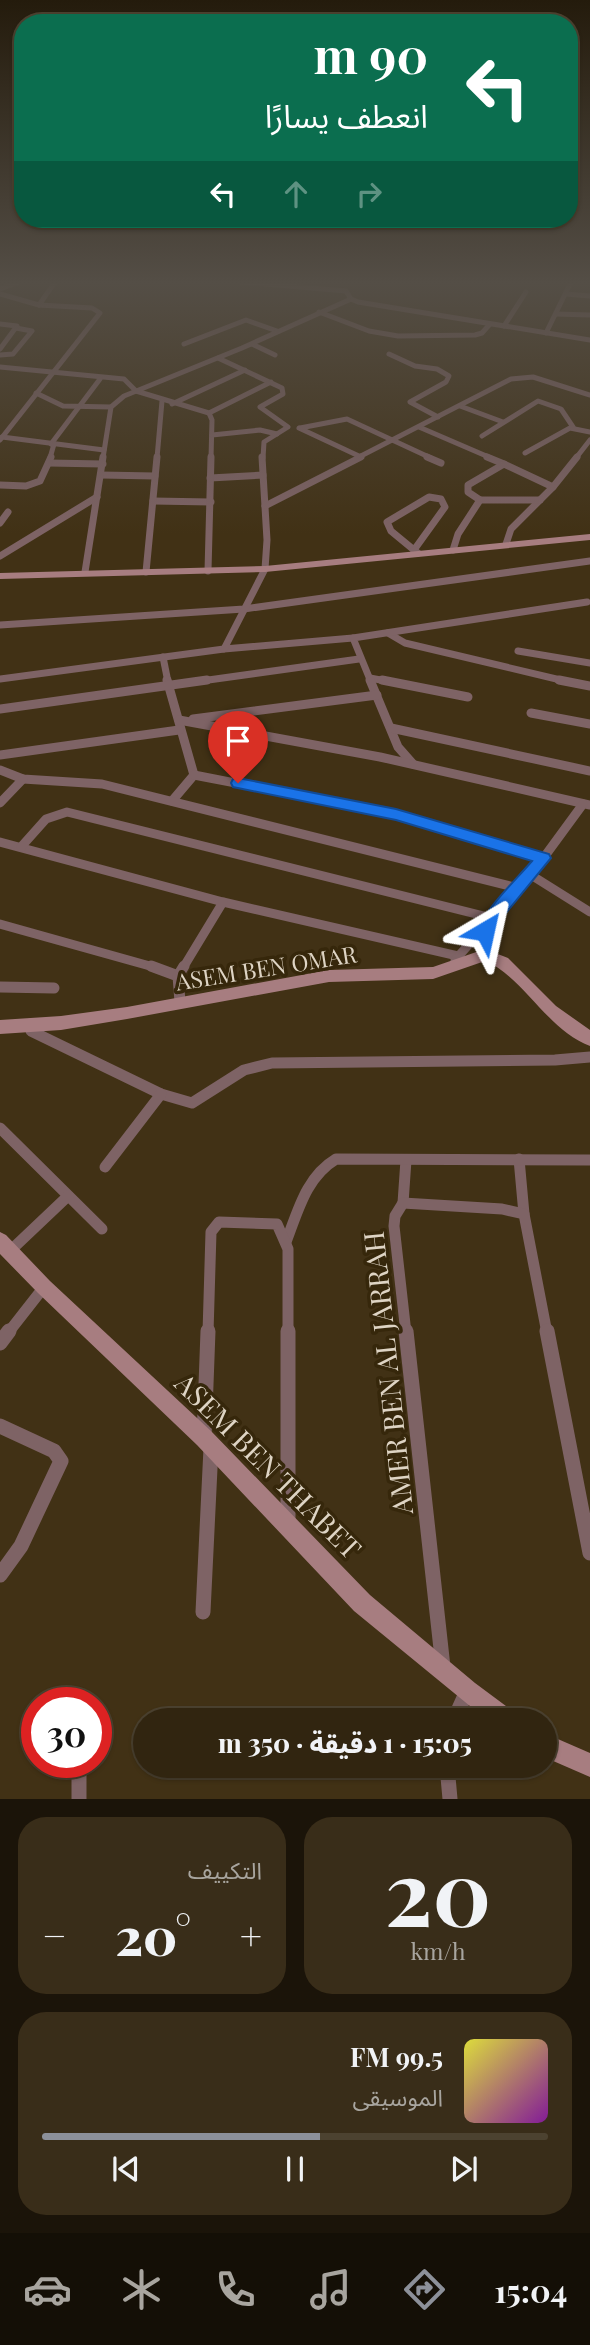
<!DOCTYPE html>
<html lang="ar">
<meta charset="utf-8">
<style>
body{margin:0;font-family:"Playfair Display","Noto Sans Arabic",serif;background:#392d19;color:#f1f3f6;direction:rtl;height:100vh;display:flex;flex-direction:column;font-size:26px;white-space:nowrap}
*{box-sizing:border-box;margin:0}
p{font-size:23px;color:#a8a59f}
.icon{flex:none;width:38px;height:38px;fill:none;stroke:currentColor;stroke-width:2;stroke-linecap:round;stroke-linejoin:round}
.map{position:relative;height:1799px;overflow:hidden;direction:ltr}
.details{display:flex;flex-direction:column;gap:18px;padding:18px;background:#1b1409;flex:1}
.details>*{flex:none}
.guide{position:absolute;left:14px;top:14px;width:564px;height:214px;border-radius:28px;box-shadow:0 2px 5px #0004,0 0 0 2px #4c4230;direction:rtl;background:#0b6e4f;color:#fff;overflow:hidden}
.speed{position:absolute;left:21px;top:1687px;display:flex;gap:14px;font-size:35px;font-weight:700;text-align:center}
.speed>*{display:grid;place-content:center;width:91px;height:91px;border-radius:50%;background:#312510;box-shadow:0 2px 5px #0004,0 0 0 2px #4c4230;line-height:1}
.speed .limit{border:10px solid #d22;background:#fff;color:#111}
.pin{position:absolute;display:grid;place-items:center;width:60px;height:60px;color:#fff;margin:-72px -30px;border-radius:50% 50% 50% 0;rotate:-45deg;box-shadow:0 0 7px #0007}
.pin .icon{rotate:45deg}
.me{position:absolute;width:77px;margin:-38px;rotate:36deg;stroke-linejoin:round;filter:drop-shadow(0 0 5px #0008)}
.turn{display:flex;align-items:center;gap:24px;height:147px;padding:0 35px;font-size:32px}
.turn .icon{width:91px;height:91px;stroke-width:2.5}
.turn b{display:block;font-size:49px;line-height:60px}
.lanes{display:flex;align-items:center;height:66px;padding:0 35px;background:#0003;justify-content:center;gap:35px;direction:ltr}
.lanes .off{opacity:.35}
.big{font-size:52px;font-weight:800;line-height:1.1}
.details .card{flex:1;display:flex;flex-direction:column;justify-content:center;gap:10px;min-width:0;padding:0 24px;border-radius:28px;background:#392d19}
.details .dial{align-items:center;gap:0}
.dial b{font-size:91px;line-height:1}
.song{display:flex;align-items:center;gap:21px}
.cover{width:84px;height:84px;border-radius:10px;background:linear-gradient(135deg,hsl(60 70% 55%),hsl(290 70% 35%))}
.played{height:7px;border-radius:4px;background:linear-gradient(90deg,#8c9099 55%,#4c4230 55%)}
.keys{display:flex;justify-content:space-around;direction:ltr}
.heat{display:flex;justify-content:space-between;align-items:center;font-size:38px;direction:ltr}
.details .tiles{flex:1;display:grid;gap:18px;grid-template-columns:1fr 1fr}
.card:last-child{grid-column:span 2}
.trip{position:absolute;left:133px;top:1708px;width:424px;height:70px;border-radius:35px;background:#312510;box-shadow:0 2px 5px #0004,0 0 0 2px #4c4230;font-weight:800;line-height:70px;text-align:center;direction:rtl}
.tab-bar{display:flex;height:112px;justify-content:space-around;align-items:center;background:#140f06;color:#a8a59f}
.tab-bar .icon{width:49px;height:49px}
.tab-bar .selected{color:#8c9099}
.tab-bar b{font-size:32px;color:#f1f3f6}
.map>svg:first-child{display:block}
</style>
<div class="map">
<svg width="590" height="1799" viewBox="0 0 590 1799">
<rect width="100%" height="100%" fill="#413115"/>
<g fill="none" stroke-linecap="round" stroke-linejoin="round">
<g stroke="#7e6365" stroke-width="5">
<polyline points="241,282 346,291 351,299 358,302 590,340"/>
<polyline points="0,289 19,282"/>
<polyline points="0,294 39,305 92,308 100,313 0,440"/>
<polyline points="566,294 590,296"/>
<polyline points="39,305 55,282"/>
<polyline points="319,312 369,331 398,336 475,335 482,333 490,324"/>
<polyline points="556,314 590,315"/>
<polyline points="0,324 17,326 0,349"/>
<polyline points="504,326 526,292"/>
<polyline points="546,333 571,282"/>
<polyline points="184,344 246,320 277,331"/>
<polyline points="252,344 275,355"/>
<polyline points="389,354 415,366 437,369 449,376 446,382 410,402 438,417"/>
<polyline points="0,355 13,354 32,331 16,328"/>
<polyline points="218,358 282,388 283,394 260,407 288,427 264,442 263,458"/>
<polyline points="0,367 124,379 136,391 209,413 271,382"/>
<polyline points="36,393 63,406 111,407"/>
<polyline points="172,404 245,370"/>
<polyline points="460,406 503,422"/>
<polyline points="209,413 212,420 211,458"/>
<polyline points="419,427 491,458"/>
<polyline points="299,428 361,457"/>
<polyline points="300,428 347,419 431,458"/>
<polyline points="212,435 260,430 277,434"/>
<polyline points="482,436 538,401 561,409 573,427"/>
<polyline points="2,437 104,450"/>
<polyline points="51,444 100,379"/>
<polyline points="525,453 570,428 590,432"/>
<polyline points="50,458 54,444"/>
<polyline points="103,458 111,407 124,396 242,348 351,299"/>
<polyline points="157,458 162,401"/>
<polyline points="357,458 511,379 533,377 590,395"/>
<polyline points="576,458 590,440"/>
</g>
<g stroke="#7e6365" stroke-width="7">
<polyline points="427,457 441,463"/>
<polyline points="487,457 504,464"/>
<polyline points="49,463 103,464"/>
<polyline points="101,475 155,476"/>
<polyline points="210,478 263,475"/>
<polyline points="0,485 26,486 40,481 51,457"/>
<polygon points="429,497 441,499 445,507 414,550 391,531 387,522"/>
<polyline points="480,500 468,492 468,485 504,464 553,487"/>
<polyline points="153,501 211,502"/>
<polyline points="265,506 361,457"/>
<polyline points="0,523 8,512"/>
<polyline points="506,544 511,529 553,487 577,457"/>
<polyline points="414,550 418,553"/>
<polyline points="453,550 458,534 480,500 540,500"/>
<polyline points="0,556 97,497"/>
<polyline points="208,571 211,457"/>
<polyline points="85,572 103,457"/>
<polyline points="146,572 157,457"/>
<polyline points="0,625 244,609 590,561"/>
<polyline points="388,633 405,643 569,682"/>
<polyline points="224,649 353,638"/>
<polyline points="518,651 590,663"/>
<polyline points="163,657 168,682"/>
<polyline points="370,678 391,682"/>
<polyline points="0,679 224,649 265,569 267,540 262,457"/>
<polyline points="194,682 359,659"/>
<polyline points="371,682 353,638 587,602"/>
</g>
<g stroke="#7e6365" stroke-width="9">
<polyline points="167,680 194,775 172,801"/>
<polyline points="370,680 398,747 413,764"/>
<polyline points="382,680 468,697"/>
<polyline points="559,680 590,686"/>
<polyline points="0,709 207,680"/>
<polyline points="531,713 590,724"/>
<polyline points="193,719 377,695"/>
<polyline points="179,720 380,757 590,805"/>
<polyline points="391,728 590,771"/>
<polyline points="0,755 179,730"/>
<polyline points="0,770 23,779 102,784 518,888"/>
<polyline points="194,775 396,814 544,858"/>
<polyline points="0,803 23,779"/>
<polyline points="0,842 223,902 458,956"/>
<polyline points="21,847 46,819 67,812 492,918"/>
<polyline points="531,875 590,912"/>
<polyline points="0,924 157,968"/>
<polyline points="484,928 493,955"/>
<polyline points="455,960 531,875 583,804"/>
<polyline points="183,968 223,902"/>
</g>
<g stroke="#7e6365" stroke-width="11">
<polyline points="151,966 178,976 180,1002"/>
<polyline points="178,976 184,966"/>
<polyline points="0,987 54,988"/>
<polyline points="30,1024 31,1031 161,1094 192,1103 244,1070 272,1063 555,1060 590,1057"/>
<polyline points="0,1128 102,1229"/>
<polyline points="519,1159 524,1214"/>
<polyline points="105,1167 161,1094"/>
<polyline points="403,1203 406,1160"/>
<path d="M286 1242C298 1211 306 1177 336 1159L590 1160"/>
<polyline points="10,1251 68,1196"/>
<polyline points="8,1333 44,1287"/>
<polyline points="208,1333 211,1232 219,1222 277,1224 288,1249 288,1333"/>
<polyline points="406,1333 394,1226 395,1216 403,1203 502,1209 524,1214 547,1333"/>
</g>
<g stroke="#7e6365" stroke-width="15">
<polyline points="288,1331 288,1524"/>
<polyline points="406,1331 443,1667"/>
<polyline points="547,1331 590,1553"/>
<polyline points="0,1343 9,1331"/>
<polyline points="0,1426 54,1451 61,1461 21,1546 0,1575"/>
<polyline points="204,1438 208,1331"/>
<polyline points="203,1612 211,1448"/>
<polyline points="454,1720 467,1691"/>
<polyline points="79,1762 79,1799"/>
<polyline points="447,1766 450,1799"/>
</g>
<g fill="#a77d80" fill-rule="evenodd">
<polygon points="590,534 590,540 265,572 0,579 0,573 265,566"/>
<path d="M485 949 508 958 556 1006 590 1030V1046C547 1030 523 976 485 961L433 979 329 982 127 1019 61 1030 0 1034V1020L61 1016 127 1007 329 970 433 967Z"/>
<polygon points="0,1232 6,1235 50,1281 211,1431 370,1595 475,1683 514,1712 518,1720 487,1720 354,1611 197,1445 38,1293 0,1254"/>
<polygon points="544,1733 590,1753 590,1777 544,1757"/>
</g>
</g>
<linearGradient id="sky" x2="0" y2="1"><stop stop-color="#241b0c"/><stop offset="0.53" stop-color="#544e46"/><stop offset="1" stop-color="#544e46" stop-opacity="0"/></linearGradient>
<rect width="590" height="534" fill="url(#sky)"/>
<path fill="#1a73e8" stroke="#114b97" stroke-width="2" d="M238 778 396 809 549 854 551 858 501 919 490 936H479L476 931C490 904 513 883 532 861L396 820 233 787 231 783 233 779Z"/>
<g text-anchor="middle" dominant-baseline="central" stroke-width="7" stroke-linejoin="round" paint-order="stroke">
<g font-size="23" fill="#ded4c4" stroke="#36270b">
<text transform="translate(266 967) rotate(-9)">ASEM BEN OMAR</text>
</g>
<g font-size="28" fill="#ded4c4" stroke="#36270b">
<text transform="translate(387 1373) rotate(-96)">AMER BEN AL JARRAH</text>
<text transform="translate(269 1465) rotate(45)">ASEM BEN THABET</text>
</g>
</g>
</svg>
<div class="speed"><div class="limit">30</div></div>
<div class="pin" style="left:238px;top:783px;background:#d93025"><svg class="icon" aria-label="arrive" viewBox="0 0 24 24"><path d="M6 21V4h12l-3 4 3 4H6"/></svg></div>
<svg class="me" style="left:485px;top:931px" viewBox="-20 -20 40 40"><path d="M0-17L14 15 0 8-14 15z" fill="#1a73e8" stroke="#fff" stroke-width="4"/></svg>
<div class="trip">15:05 · 1 دقيقة · 350 m</div>
<div class="guide">
<div class="turn"><svg class="icon" aria-label="left" viewBox="0 0 24 24"><path d="M17 20v-9H6M10 6l-5 5 5 5"/></svg><div><b>90 m</b>انعطف يسارًا</div></div>
<div class="lanes"><svg class="icon" aria-label="left" viewBox="0 0 24 24"><path d="M17 20v-9H6M10 6l-5 5 5 5"/></svg><svg class="icon off" aria-label="ahead" viewBox="0 0 24 24"><path d="M12 20V5M6 11l6-6 6 6"/></svg><svg class="icon off" aria-label="right" viewBox="0 0 24 24"><path d="M7 20v-9h11M14 6l5 5-5 5"/></svg></div>
</div>
</div>
<section class="details">
<div class="tiles">
<div class="card dial"><b>20</b><p>km/h</p></div>
<div class="card"><p>التكييف</p>
<div class="heat"><a>−</a><b class="big">20°</b><a>+</a></div>
</div>
<div class="card">
<div class="song"><i class="cover"></i><div><b>99.5 FM</b><p>الموسيقى</p></div></div>
<div class="played"></div>
<div class="keys"><svg class="icon" aria-label="previous" viewBox="0 0 24 24"><path d="M18 5L8 12l10 7zM5 5v14"/></svg><svg class="icon" aria-label="pause" viewBox="0 0 24 24"><path d="M8 5v14M16 5v14"/></svg><svg class="icon" aria-label="next" viewBox="0 0 24 24"><path d="M6 5l10 7-10 7zM19 5v14"/></svg></div>
</div>
</div>
</section>
<nav class="tab-bar">
<b>15:04</b>
<svg class="icon selected" aria-label="directions" viewBox="0 0 24 24"><path d="M12 3l9 9-9 9-9-9zM9 14v-3h6M13 9l2 2-2 2"/></svg>
<svg class="icon" aria-label="music" viewBox="0 0 24 24"><path d="M9 18V5l10-2v13"/><circle cx="6" cy="18" r="3"/><circle cx="16" cy="16" r="3"/></svg>
<svg class="icon" aria-label="phone" viewBox="0 0 24 24"><path d="M5 4h4l2 5-3 2q2 4 5 5l2-3 5 2v4C11 20 4 13 5 4z"/></svg>
<svg class="icon" aria-label="climate" viewBox="0 0 24 24"><path d="M12 3v18M4 7l16 10M4 17L20 7"/></svg>
<svg class="icon" aria-label="car" viewBox="0 0 24 24"><path d="M5 17H2v-5l4-1 3-4h7l3 4 3 1v5h-3M9 17h6M6 11h13"/><circle cx="7" cy="17" r="2"/><circle cx="17" cy="17" r="2"/></svg>
</nav>
